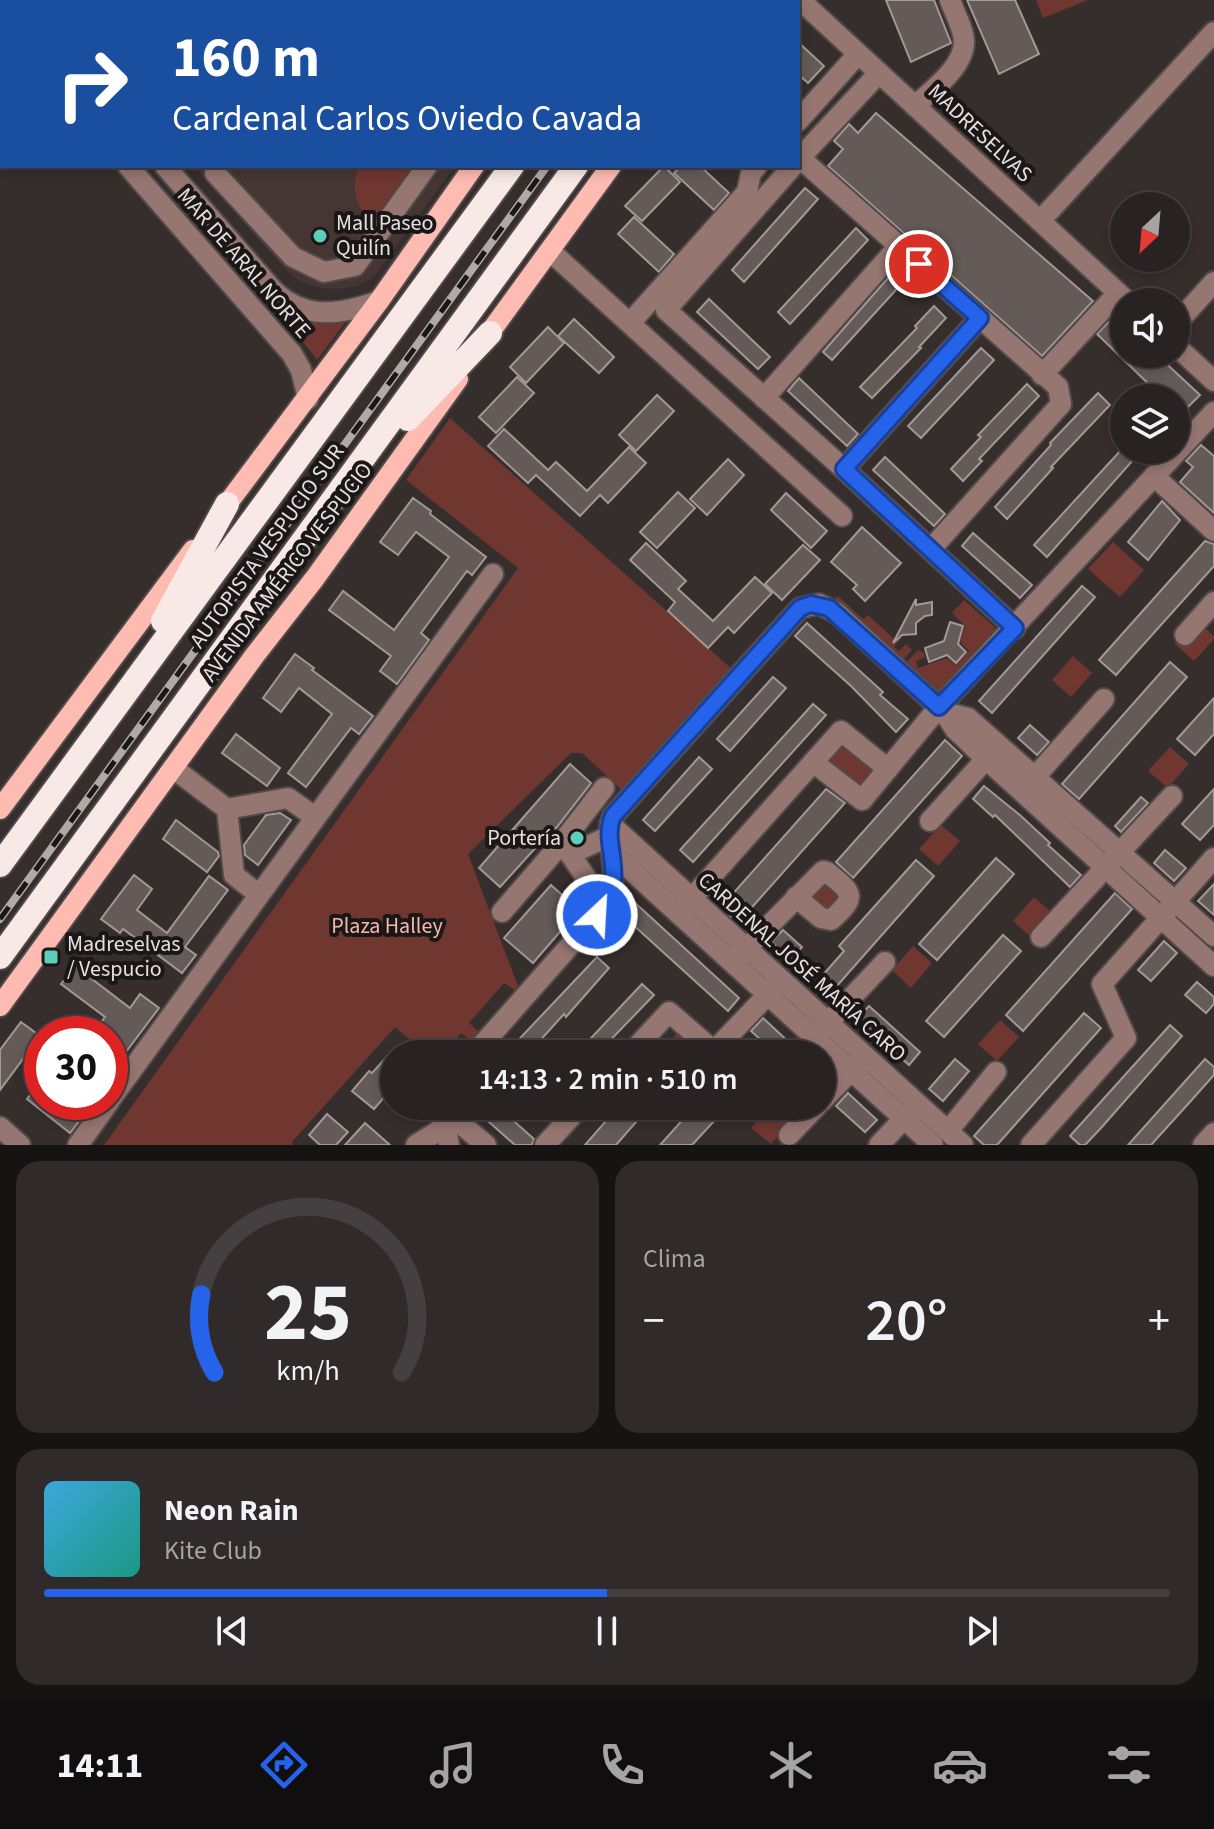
<!DOCTYPE html>
<html lang="es">
<meta charset="utf-8">
<style>
body{margin:0;font-family:"Source Sans 3",sans-serif;background:#302a2a;color:#f1f3f6;height:100vh;display:flex;flex-direction:column;font-size:30px;white-space:nowrap}
*{box-sizing:border-box;margin:0}
p{font-size:26px;color:#a5a4a5}
.icon{flex:none;width:44px;height:44px;fill:none;stroke:currentColor;stroke-width:2;stroke-linecap:round;stroke-linejoin:round}
.map{position:relative;height:1145px;overflow:hidden}
.drawer{display:flex;flex-direction:column;gap:16px;padding:16px;background:#161313;flex:1}
.drawer>*{flex:none}
.guide{position:absolute;left:0px;top:0px;width:800px;height:168px;box-shadow:0 4px 12px #0003,0 0 0 2px #443f40;background:#1a4fa0;color:#fff;overflow:hidden}
.needle{width:52px;rotate:206deg}
.controls{position:absolute;left:1110px;top:192px;display:grid;gap:16px}
.controls a{display:grid;place-items:center;width:80px;height:80px;border-radius:50%;background:#282222;box-shadow:0 4px 12px #0003,0 0 0 2px #443f40;font-size:40px}
.speed{position:absolute;left:24px;top:1016px;display:flex;gap:16px;font-size:40px;font-weight:700;text-align:center}
.speed>*{display:grid;place-content:center;width:104px;height:104px;border-radius:50%;background:#282222;box-shadow:0 4px 12px #0003,0 0 0 2px #443f40;line-height:1}
.speed .limit{border:12px solid #d22;background:#fff;color:#111}
.pin{position:absolute;display:grid;place-items:center;width:68px;height:68px;color:#fff;margin:-34px;border:4px solid #fff;border-radius:50%;box-shadow:0 2px 8px #0007}
.me{position:absolute;width:88px;margin:-44px;rotate:25deg;stroke-linejoin:round;filter:drop-shadow(0 0 6px #0008)}
.turn{display:flex;align-items:center;gap:28px;height:168px;padding:0 40px;font-size:36px}
.turn .icon{width:104px;height:104px;stroke-width:2.5}
.turn b{display:block;font-size:56px;line-height:68px}
.big{font-size:60px;font-weight:600;line-height:1.1}
.drawer .card{flex:1;display:flex;flex-direction:column;justify-content:center;gap:12px;min-width:0;padding:0 28px;border-radius:24px;background:#302a2a}
.drawer .dial{align-items:center;gap:0}
.dial svg{height:208px;overflow:visible;fill:none;stroke:#443f40;stroke-width:7;stroke-linecap:round;text-anchor:middle}
.dial text{fill:#f1f3f6;stroke:none}
.song{display:flex;align-items:center;gap:24px}
.cover{width:96px;height:96px;border-radius:12px;background:linear-gradient(135deg,hsl(200 70% 55%),hsl(170 70% 35%))}
.played{height:8px;border-radius:4px;background:linear-gradient(90deg,#2563eb 50%,#443f40 50%)}
.keys{display:flex;justify-content:space-around;direction:ltr}
.heat{display:flex;justify-content:space-between;align-items:center;font-size:44px;direction:ltr}
.drawer .tiles{flex:1;display:grid;gap:16px;grid-template-columns:1fr 1fr}
.card:last-child{grid-column:span 2}
.trip{position:absolute;left:380px;top:1040px;width:456px;height:80px;border-radius:40px;background:#282222;box-shadow:0 4px 12px #0003,0 0 0 2px #443f40;font-weight:600;line-height:80px;text-align:center}
.dock{display:flex;height:128px;justify-content:space-around;align-items:center;background:#100e0e;color:#a5a4a5}
.dock .icon{width:56px;height:56px}
.dock .on{color:#2563eb}
.dock b{font-size:36px;color:#f1f3f6}
.map>svg:first-child{display:block}
</style>
<div class="map">
<svg width="1214" height="1145" viewBox="0 0 1214 1145">
<rect width="100%" height="100%" fill="#362e2d"/>
<g fill="#453634">
<polygon points="48,0 574,0 573,2"/>
<polygon points="194,166 455,166 374,277 357,286 339,289 320,288 301,282 288,272"/>
</g>
<g fill="#6f3730">
<polygon points="1036,0 1088,0 1043,18"/>
<path d="M360 166H438L399 222 393 226C387 224 378 223 373 220 353 208 351 184 360 166Z"/>
<path d="M279 310C302 321 321 326 346 321L317 360Z"/>
<polygon points="450,418 734,671 624,792 582,753 571,753 468,854 518,986 515,990 504,983 469,1023 479,1032 471,1041 461,1033 443,1054 427,1054 395,1027 292,1142 293,1145 104,1145 518,568 406,480"/>
<polygon points="1113,542 1144,570 1120,597 1088,569"/>
<polygon points="838,596 863,619 868,615 894,639 898,635 901,638 894,647 899,651 906,644 912,650 901,662 834,601"/>
<polygon points="964,600 999,631 940,697 904,665 918,650 924,653 925,657 916,661 918,668 947,658 956,665 969,651 960,642 965,626 952,613"/>
<polygon points="1196,620 1214,636 1214,639 1194,661 1175,644"/>
<polygon points="1073,656 1092,673 1071,697 1052,680"/>
<polygon points="847,741 879,769 859,792 827,764"/>
<polygon points="1170,747 1189,764 1168,788 1148,771"/>
<polygon points="941,825 960,841 938,866 919,849"/>
<polygon points="829,872 848,889 826,913 807,896"/>
<polygon points="1034,897 1053,914 1032,938 1013,921"/>
<polygon points="913,946 932,963 911,988 892,970"/>
<polygon points="1000,1020 1019,1037 997,1061 978,1044"/>
<polygon points="678,1032 697,1049 693,1054 659,1054"/>
<polygon points="770,1106 776,1106 792,1120 771,1144 751,1128"/>
</g>
<g fill="#645b59" stroke="#a29897" stroke-width="2">
<polygon points="886,0 934,0 951,43 911,62"/>
<polygon points="967,0 1015,0 1039,54 999,74"/>
<polygon points="798,42 824,66 808,83 798,74"/>
<polygon points="876,113 1093,301 1042,356 828,166 843,149 834,141 849,124 858,133"/>
<polygon points="664,166 680,182 642,221 625,206"/>
<polygon points="681,166 700,166 729,193 714,210 674,173"/>
<polygon points="805,188 818,199 744,282 732,270"/>
<polygon points="634,217 674,254 659,272 618,234"/>
<polygon points="856,228 868,240 790,324 778,312"/>
<polygon points="895,270 905,280 832,360 823,352"/>
<polygon points="709,299 770,357 758,369 697,312"/>
<polygon points="934,306 946,318 919,347 921,348 872,398 860,387 917,328 915,326"/>
<polygon points="1116,314 1124,322 1124,354 1156,354 1200,395 1176,419 1176,398 1163,398 1097,334"/>
<polygon points="574,319 614,357 599,373 558,336"/>
<polygon points="548,327 564,343 526,383 510,367"/>
<polygon points="981,348 994,360 921,438 908,426"/>
<polygon points="517,377 534,393 496,433 479,417"/>
<polygon points="799,378 858,434 847,446 788,391"/>
<polygon points="1027,384 1039,396 979,459 982,461 963,481 951,469 981,437 978,435"/>
<polygon points="1098,393 1110,405 1051,467 1053,468 1007,519 995,507 1051,445 1050,443"/>
<polygon points="657,395 674,411 636,451 619,435"/>
<polygon points="504,429 548,470 556,462 587,491 629,447 646,463 608,503 600,495 580,516 536,475 528,483 488,446"/>
<polygon points="1201,445 1214,456 1214,513 1180,482 1193,467 1186,461"/>
<polygon points="1121,450 1142,450 1047,557 1034,545"/>
<polygon points="885,457 945,514 934,526 873,470"/>
<polygon points="728,459 744,475 707,515 690,499"/>
<polygon points="678,492 695,508 657,548 640,532"/>
<polygon points="786,493 827,531 811,548 771,510"/>
<polygon points="413,498 431,511 430,514 486,557 472,575 467,571 421,633 429,640 397,684 380,671 391,656 329,610 343,591 394,630 449,557 416,532 398,555 380,542"/>
<polygon points="1162,501 1180,520 1148,560 1128,542"/>
<polygon points="862,527 901,563 865,601 853,589 857,585 831,562"/>
<polygon points="973,533 1032,585 1020,598 962,546"/>
<polygon points="1205,541 1214,544 1214,566 1116,675 1099,660"/>
<polygon points="646,543 686,581 678,589 713,621 755,577 772,593 734,633 728,627 708,648 668,611 675,602 630,560"/>
<polygon points="803,545 820,560 782,600 765,584"/>
<polygon points="1082,586 1095,597 992,713 979,701"/>
<polygon points="916,599 916,605 932,602 932,615 925,616 916,623 916,634 902,635 893,643"/>
<polygon points="950,622 963,626 958,644 966,652 956,663 947,655 929,662 925,648 944,641"/>
<polygon points="807,623 883,692 880,695 908,719 896,732 851,686 795,636"/>
<polygon points="295,654 314,668 312,670 373,716 359,734 351,728 306,787 288,773 332,714 299,688 281,712 263,698"/>
<polygon points="1170,662 1187,677 1079,799 1062,784"/>
<polygon points="773,677 786,688 730,751 717,739"/>
<polygon points="1214,698 1214,734 1195,755 1177,739"/>
<polygon points="813,704 826,715 693,862 680,850"/>
<polygon points="1030,725 1049,742 1037,755 1018,738"/>
<polygon points="236,734 280,768 267,786 222,753"/>
<polygon points="945,740 962,756 853,878 836,862"/>
<polygon points="699,757 712,769 655,831 643,820"/>
<polygon points="570,764 591,783 557,827 548,834 500,887 479,868"/>
<polygon points="984,786 1021,816 1050,843 1048,845 1081,875 1070,887 995,815 993,817 973,799"/>
<polygon points="826,789 845,803 738,923 721,907"/>
<polygon points="1214,789 1214,825 1200,840 1182,824"/>
<polygon points="1141,797 1148,803 1121,832 1115,826"/>
<polygon points="280,813 291,820 258,865 245,855 244,845 266,815"/>
<polygon points="176,820 218,852 219,856 207,872 163,839"/>
<polygon points="1165,850 1186,868 1174,881 1154,863"/>
<polygon points="996,858 1014,874 937,960 919,944"/>
<polygon points="916,860 934,876 828,996 815,984 844,951 839,946"/>
<polygon points="134,875 152,889 137,910 167,933 209,876 228,890 185,947 196,955 182,973 123,929 120,933 101,919"/>
<polygon points="1214,884 1214,915 1198,901"/>
<polygon points="551,885 579,910 533,963 504,938"/>
<polygon points="1115,893 1132,909 1023,1031 1006,1015"/>
<polygon points="633,901 739,998 728,1011 621,914"/>
<polygon points="783,930 802,947 791,960 771,942"/>
<polygon points="1003,935 1021,951 944,1037 926,1021"/>
<polygon points="1164,941 1177,953 1151,981 1138,970"/>
<polygon points="597,957 609,968 566,1017 564,1014 528,1054 505,1054"/>
<polygon points="75,966 130,1008 140,994 159,1008 126,1052 110,1041 110,1034 92,1034 105,1017 61,984"/>
<polygon points="1197,982 1214,997 1214,1004 1206,1013 1185,995"/>
<polygon points="642,984 654,995 597,1054 576,1054"/>
<polygon points="869,1006 920,1052 909,1065 857,1019"/>
<polygon points="1084,1013 1101,1028 997,1145 984,1145 974,1136"/>
<polygon points="763,1018 792,1045 783,1054 776,1054 751,1031"/>
<polygon points="21,1022 40,1036 0,1090 0,1050"/>
<polygon points="1170,1025 1182,1036 1101,1128 1085,1145 1080,1145 1070,1136"/>
<polygon points="394,1049 394,1086 374,1109 352,1091 369,1071 372,1073"/>
<polygon points="955,1059 969,1071 943,1101 929,1089"/>
<polygon points="1205,1059 1214,1067 1214,1075 1189,1103 1151,1145 1128,1145"/>
<polygon points="42,1078 42,1102 73,1102 86,1112 70,1133 27,1099"/>
<polygon points="848,1093 877,1120 865,1132 836,1106"/>
<polygon points="471,1106 497,1106 534,1139 532,1145 515,1145"/>
<polygon points="619,1106 650,1106 616,1145 585,1145"/>
<polygon points="695,1106 728,1106 692,1145 660,1145"/>
<polygon points="327,1114 348,1132 336,1145 320,1145 309,1135"/>
<polygon points="365,1123 390,1145 345,1145"/>
</g>
<g fill="none" stroke-linecap="round" stroke-linejoin="round">
<g stroke="#524a49" stroke-width="24">
<g id="minor">
<polyline points="20,0 22,2"/>
<polyline points="359,0 363,2"/>
<polyline points="399,0 403,2"/>
<polyline points="800,0 1128,302"/>
<polyline points="304,2 305,0"/>
<polyline points="544,2 546,0"/>
<polyline points="0,19 2,21"/>
<path d="M915 106C932 90 964 67 964 42 964 29 954 12 950 0"/>
<polyline points="798,121 858,54"/>
<polyline points="800,158 1058,387 1061,404 931,549"/>
<polyline points="798,160 879,73"/>
<polyline points="128,166 292,354 301,370 308,399"/>
<path d="M165 166 272 289C304 321 340 315 379 301"/>
<polyline points="793,166 666,310 844,469 1015,628"/>
<polyline points="215,173 293,257 324,272 355,266 427,166"/>
<polyline points="1040,221 1214,32"/>
<polyline points="550,251 842,516"/>
<polyline points="630,323 747,192 751,173 757,166"/>
<polyline points="1176,324 1214,282"/>
<polyline points="1176,346 1214,381"/>
<polyline points="1042,375 1118,293"/>
<polyline points="764,398 899,246"/>
<polyline points="844,469 980,318"/>
<polyline points="1154,476 1214,531"/>
<polyline points="1185,635 1214,602"/>
<polyline points="944,712 968,718 1214,936"/>
<polyline points="813,762 862,800 939,707 1214,412"/>
<polyline points="173,768 227,809 234,875 258,894"/>
<polyline points="1027,786 1104,699"/>
<polyline points="227,809 288,798 315,817"/>
<polyline points="930,821 986,759"/>
<polyline points="610,824 963,1145"/>
<polyline points="560,845 604,788"/>
<polyline points="612,853 933,1145"/>
<polyline points="570,854 593,888"/>
<polyline points="684,907 841,731 888,769"/>
<polyline points="502,912 560,845 570,854 610,836"/>
<path d="M597 915C604 904 612 894 613 880 616 859 604 836 613 816L800 608 819 604 837 613 944 712 955 729 986 759 1214 966"/>
<polyline points="1041,937 1172,796"/>
<path d="M737 958 823 871 827 872C853 893 858 896 831 920L821 918 796 897"/>
<polyline points="820,1031 885,962"/>
<polyline points="474,1054 604,907"/>
<polyline points="630,1054 669,1012 714,1051 777,985"/>
<polyline points="110,1100 493,574"/>
<polyline points="822,1101 861,1060"/>
<polyline points="442,1106 449,1145"/>
<polyline points="443,1109 486,1145"/>
<polyline points="0,1127 20,1145"/>
<polyline points="948,1131 996,1072"/>
<polyline points="789,1135 817,1106"/>
<polyline points="78,1145 109,1102"/>
<polyline points="416,1145 446,1126"/>
<polyline points="545,1145 581,1106"/>
<polyline points="879,1145 912,1110"/>
<polyline points="1031,1145 1126,1038 1102,984 1214,858"/>
<polyline points="1203,1145 1214,1133"/>
</g>
</g>
<g stroke="#524a49" stroke-width="24">
<g id="major">
<polyline points="590,2 592,0"/>
<polyline points="729,2 730,0"/>
<polyline points="480,346 611,166"/>
<polyline points="219,515 379,301 474,166"/>
<polyline points="0,809 193,550"/>
<polyline points="0,1006 255,655 315,578 458,379"/>
</g>
</g>
<g stroke="#524a49" stroke-width="28">
<g id="highway">
<polyline points="627,2 628,0"/>
<polyline points="694,2 696,0"/>
<polyline points="408,419 490,333"/>
<polyline points="163,621 227,504"/>
<polyline points="0,865 512,166"/>
<polyline points="0,957 576,166"/>
</g>
</g>
<use href="#minor" stroke="#967671" stroke-width="20"/>
<use href="#major" stroke="#fdbbb2" stroke-width="20"/>
<use href="#highway" stroke="#f9e9e6" stroke-width="24"/>
<g stroke="#afa9a8" stroke-width="8">
<g id="rail">
<polyline points="665,2 667,0"/>
<polyline points="0,919 547,166"/>
</g>
</g>
<use href="#rail" stroke="#1b1717" stroke-width="5" stroke-dasharray="15" stroke-linecap="butt"/>
</g>
<g fill="none" stroke-linecap="round" stroke-linejoin="round">
<g stroke="#184099" stroke-width="20">
<path id="route" d="M597 915C604 904 612 894 613 881 616 859 604 836 613 816L800 608 811 604 829 608 939 707 1015 628 844 469 980 318 919 264"/>
</g>
<use href="#route" stroke="#2563eb" stroke-width="14"/>
</g>
<g fill="#5bcebc" stroke="#1b1717" stroke-width="3">
<circle cx="320" cy="236" r="8"/>
<circle cx="577" cy="838" r="8"/>
<rect x="43" y="949" width="16" height="16" rx="4"/>
</g>
<g text-anchor="middle" dominant-baseline="central" stroke-width="8" stroke-linejoin="round" paint-order="stroke">
<g font-size="22" fill="#e5e0df" stroke="#1b1717">
<text transform="translate(980 133) rotate(43)">MADRESELVAS</text>
<text transform="translate(244 263) rotate(49)">MAR DE ARAL NORTE</text>
<text transform="translate(267 546) rotate(-54)">AUTOPISTA VESPUCIO SUR</text>
<text transform="translate(287 572) rotate(-53)">AVENIDA AMÉRICO VESPUCIO</text>
<text transform="translate(802 967) rotate(42)">CARDENAL JOSÉ MARÍA CARO</text>
</g>
<g font-size="22" fill="#e5e0df" stroke="#1b1717" text-anchor="start">
<text x="336" y="223">Mall Paseo<tspan x="336" dy="25">Quilín</tspan></text>
<text x="561" y="838" text-anchor="end">Portería</text>
<text x="67" y="944">Madreselvas<tspan x="67" dy="25">/ Vespucio</tspan></text>
</g>
<g font-size="22" fill="#f4b7ae" stroke="#1b1717">
<text x="387" y="926">Plaza Halley</text>
</g>
</g>
</svg>
<div class="controls">
<a><svg class="needle" viewBox="-14 -14 28 28"><path d="M0-13l5 13h-10z" fill="#e53935"/><path d="M0 13l5-13h-10z" fill="#a5a4a5"/></svg></a>
<a><svg class="icon" aria-label="sound" viewBox="0 0 24 24"><path d="M4 9h4l5-4v14l-5-4H4zM17 9q2 3 0 6"/></svg></a>
<a><svg class="icon" aria-label="layers" viewBox="0 0 24 24"><path d="M12 4l9 5-9 5-9-5zM3 14l9 5 9-5"/></svg></a>
</div>
<div class="speed"><div class="limit">30</div></div>
<div class="pin" style="left:919px;top:264px;background:#d93025"><svg class="icon" aria-label="arrive" viewBox="0 0 24 24"><path d="M6 21V4h12l-3 4 3 4H6"/></svg></div>
<svg class="me" style="left:597px;top:915px" viewBox="-20 -20 40 40"><circle r="17" fill="#2563eb" stroke="#fff" stroke-width="3"/><path d="M0-11L8 9 0 5-8 9z" fill="#fff"/></svg>
<div class="trip">14:13 · 2 min · 510 m</div>
<div class="guide">
<div class="turn"><svg class="icon" aria-label="right" viewBox="0 0 24 24"><path d="M7 20v-9h11M14 6l5 5-5 5"/></svg><div><b>160 m</b>Cardenal Carlos Oviedo Cavada</div></div>
</div>
</div>
<section class="drawer">
<div class="tiles">
<div class="card dial"><svg viewBox="0 0 100 80">
<path d="M14 69A42 42 0 1 1 86 69"/>
<path d="M14 69A42 42 0 0 1 9 39" stroke="#2563eb"/>
<text x="50" y="56" font-size="32" font-weight="700">25</text>
<text x="50" y="72" font-size="11">km/h</text>
</svg></div>
<div class="card"><p>Clima</p>
<div class="heat"><a>−</a><b class="big">20°</b><a>+</a></div>
</div>
<div class="card">
<div class="song"><i class="cover"></i><div><b>Neon Rain</b><p>Kite Club</p></div></div>
<div class="played"></div>
<div class="keys"><svg class="icon" aria-label="previous" viewBox="0 0 24 24"><path d="M18 5L8 12l10 7zM5 5v14"/></svg><svg class="icon" aria-label="pause" viewBox="0 0 24 24"><path d="M8 5v14M16 5v14"/></svg><svg class="icon" aria-label="next" viewBox="0 0 24 24"><path d="M6 5l10 7-10 7zM19 5v14"/></svg></div>
</div>
</div>
</section>
<nav class="dock">
<b>14:11</b>
<svg class="icon on" aria-label="directions" viewBox="0 0 24 24"><path d="M12 3l9 9-9 9-9-9zM9 14v-3h6M13 9l2 2-2 2"/></svg>
<svg class="icon" aria-label="music" viewBox="0 0 24 24"><path d="M9 18V5l10-2v13"/><circle cx="6" cy="18" r="3"/><circle cx="16" cy="16" r="3"/></svg>
<svg class="icon" aria-label="phone" viewBox="0 0 24 24"><path d="M5 4h4l2 5-3 2q2 4 5 5l2-3 5 2v4C11 20 4 13 5 4z"/></svg>
<svg class="icon" aria-label="climate" viewBox="0 0 24 24"><path d="M12 3v18M4 7l16 10M4 17L20 7"/></svg>
<svg class="icon" aria-label="car" viewBox="0 0 24 24"><path d="M5 17H2v-5l4-1 3-4h7l3 4 3 1v5h-3M9 17h6M6 11h13"/><circle cx="7" cy="17" r="2"/><circle cx="17" cy="17" r="2"/></svg>
<svg class="icon" aria-label="filters" viewBox="0 0 24 24"><path d="M4 7h16M4 17h16"/><circle cx="9" cy="7" r="2"/><circle cx="15" cy="17" r="2"/></svg>
</nav>
